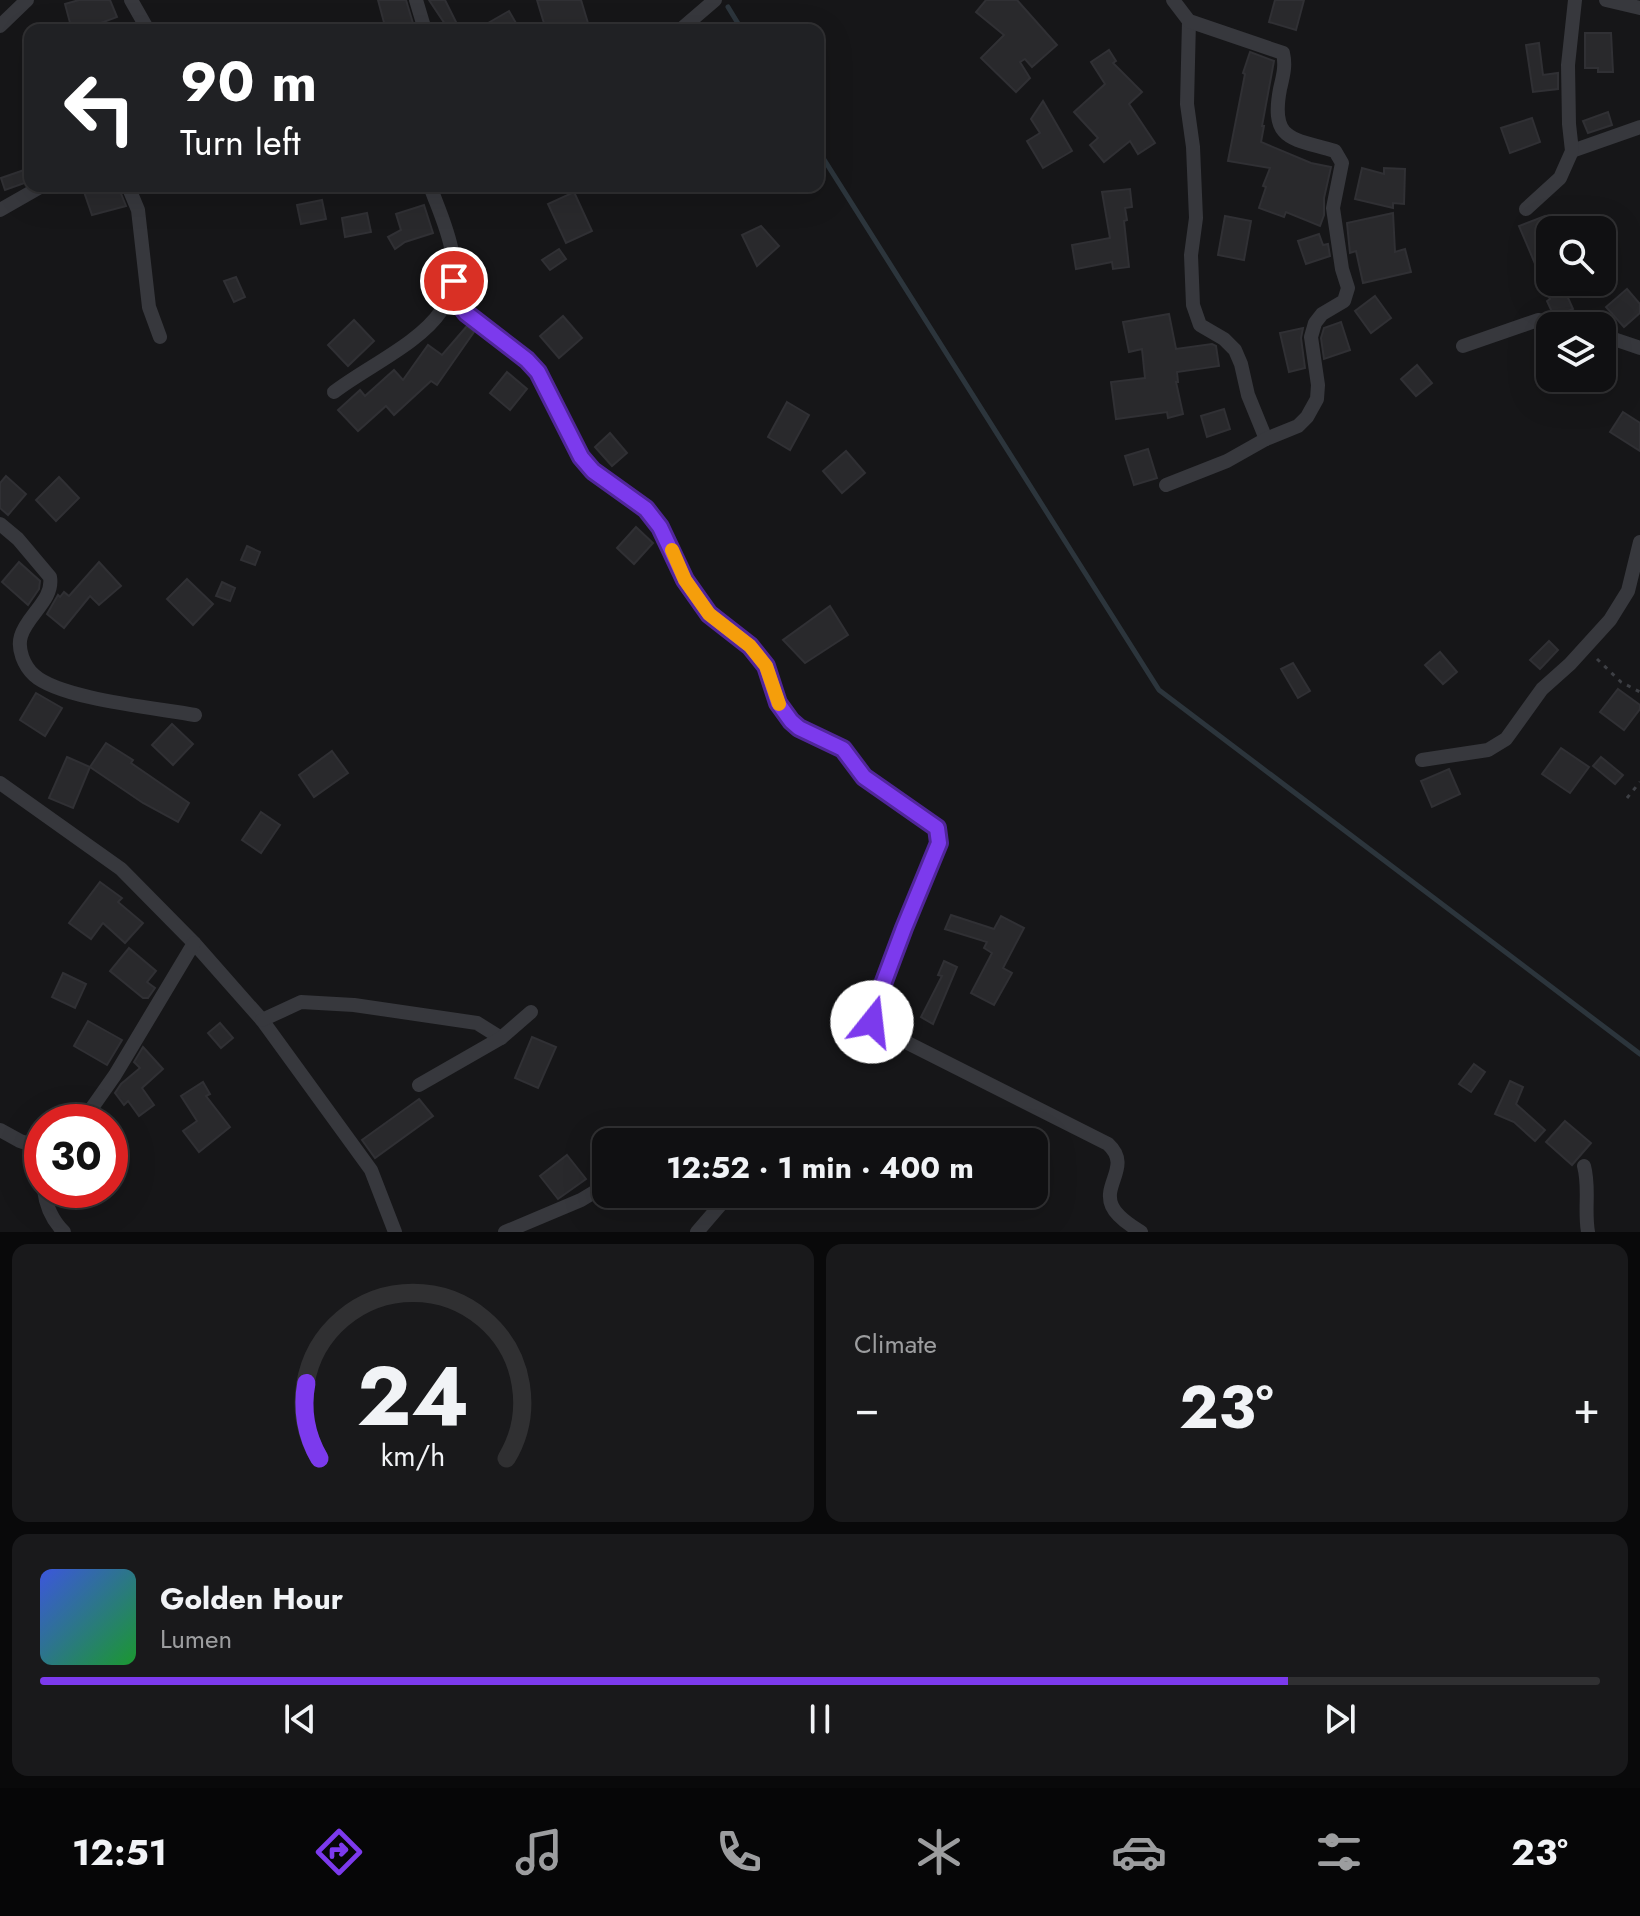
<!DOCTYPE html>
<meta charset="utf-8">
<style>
body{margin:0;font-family:Jost,sans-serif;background:#19191b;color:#f1f3f6;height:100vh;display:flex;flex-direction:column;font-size:30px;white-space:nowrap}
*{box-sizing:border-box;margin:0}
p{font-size:26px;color:#9c9d9f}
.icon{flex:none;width:44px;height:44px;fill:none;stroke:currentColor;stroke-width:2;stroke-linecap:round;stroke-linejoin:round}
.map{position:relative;height:1232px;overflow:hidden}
.panel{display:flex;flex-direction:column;gap:12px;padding:12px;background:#09090a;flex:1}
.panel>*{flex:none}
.banner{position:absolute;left:24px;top:24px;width:800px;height:168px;border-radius:16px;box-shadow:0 8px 32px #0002,0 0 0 2px #303032;background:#202124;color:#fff;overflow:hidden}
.controls{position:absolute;left:1536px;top:216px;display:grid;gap:16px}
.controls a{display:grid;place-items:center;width:80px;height:80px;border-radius:16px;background:#101012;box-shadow:0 8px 32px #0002,0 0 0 2px #303032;font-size:40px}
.speed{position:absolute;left:24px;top:1104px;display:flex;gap:16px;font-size:40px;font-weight:700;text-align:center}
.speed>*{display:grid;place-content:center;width:104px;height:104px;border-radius:50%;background:#101012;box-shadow:0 8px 32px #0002,0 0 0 2px #303032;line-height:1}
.speed .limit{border:12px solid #d22;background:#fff;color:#111}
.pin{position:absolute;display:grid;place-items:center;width:68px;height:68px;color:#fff;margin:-34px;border:4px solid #fff;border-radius:50%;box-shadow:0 2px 8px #0007}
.me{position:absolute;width:88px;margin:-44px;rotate:16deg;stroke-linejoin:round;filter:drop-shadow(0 0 6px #0008)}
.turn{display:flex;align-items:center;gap:28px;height:168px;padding:0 24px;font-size:36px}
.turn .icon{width:104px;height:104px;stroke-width:2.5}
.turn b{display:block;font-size:56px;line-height:68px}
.big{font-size:60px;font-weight:700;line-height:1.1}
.panel .widget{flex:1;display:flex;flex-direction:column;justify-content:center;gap:12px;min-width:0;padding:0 28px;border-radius:16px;background:#19191b}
.panel .dial{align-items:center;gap:0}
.dial svg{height:208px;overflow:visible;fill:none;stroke:#303032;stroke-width:7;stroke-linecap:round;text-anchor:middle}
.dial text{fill:#f1f3f6;stroke:none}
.song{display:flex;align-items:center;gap:24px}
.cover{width:96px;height:96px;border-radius:12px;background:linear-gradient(135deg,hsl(230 70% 55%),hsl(130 70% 35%))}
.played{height:8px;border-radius:4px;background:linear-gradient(90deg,#7c3aed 80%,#303032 80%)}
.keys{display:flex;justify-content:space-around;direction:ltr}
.heat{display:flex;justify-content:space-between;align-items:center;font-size:44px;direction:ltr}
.panel .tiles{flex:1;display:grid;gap:12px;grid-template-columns:1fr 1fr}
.widget:last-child{grid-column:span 2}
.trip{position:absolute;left:592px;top:1128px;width:456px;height:80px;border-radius:16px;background:#101012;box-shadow:0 8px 32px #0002,0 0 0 2px #303032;font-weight:700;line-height:80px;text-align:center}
.tab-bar{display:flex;height:128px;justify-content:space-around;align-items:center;background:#060607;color:#9c9d9f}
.tab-bar .icon{width:56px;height:56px}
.tab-bar .on{color:#7c3aed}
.tab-bar b{font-size:36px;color:#f1f3f6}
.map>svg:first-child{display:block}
</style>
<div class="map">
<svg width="1640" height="1232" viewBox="0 0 1640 1232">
<rect width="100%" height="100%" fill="#161618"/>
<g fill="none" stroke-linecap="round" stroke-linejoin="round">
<g stroke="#2c353c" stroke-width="5">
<polyline points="728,7 742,30"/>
<polyline points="818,150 1159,690 1640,1054"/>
</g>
</g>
<g fill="#29292c" stroke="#303034" stroke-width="2">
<polygon points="79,0 110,0 117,17 93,26 72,30 65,4"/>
<polygon points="378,0 406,0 415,30 386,30"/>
<polygon points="429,0 445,0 460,30 449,30"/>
<polygon points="537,0 581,0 588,23 566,30 546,30"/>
<polygon points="986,0 1017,0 1057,45 1032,67 1025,59 1020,62 1030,78 1016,92 981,58 1004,35 976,12"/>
<polygon points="1275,0 1304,0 1296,30 1269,22"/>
<polygon points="509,11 520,30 476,30"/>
<polygon points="1585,33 1611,33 1613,72 1598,72 1598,68 1585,68"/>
<polygon points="1539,43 1543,75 1558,73 1558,89 1533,92 1526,45"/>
<polygon points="1109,50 1116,61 1113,63 1142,92 1129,104 1155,143 1138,154 1130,141 1104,162 1090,145 1098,138 1074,112 1105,84 1091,62"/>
<polygon points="1250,52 1274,61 1262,126 1264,126 1261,142 1311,163 1331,167 1324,198 1324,215 1320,226 1286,212 1284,217 1259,208 1266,187 1263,186 1270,168 1228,161 1245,74 1243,73"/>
<polygon points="1043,101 1072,151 1043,168 1027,141 1040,133 1031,119"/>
<polygon points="1608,112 1612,125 1588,133 1583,121"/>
<polygon points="1532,118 1540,142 1510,153 1501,128"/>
<polygon points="30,168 30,181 5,190 1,178"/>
<polygon points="1362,168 1384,174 1384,168 1405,169 1404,204 1393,203 1393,208 1355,199"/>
<polygon points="82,186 118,186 126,206 92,215"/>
<polygon points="1130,189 1132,207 1125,208 1127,220 1124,221 1129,267 1113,269 1112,262 1076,269 1072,245 1110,238 1102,192"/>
<polygon points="574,192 592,231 566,243 548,204"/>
<polygon points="322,200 326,219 301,224 297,205"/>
<polygon points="424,205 433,233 405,242 395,249 388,237 401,230 396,214"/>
<polygon points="367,213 371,232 345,237 342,218"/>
<polygon points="1393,213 1395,252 1405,249 1411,272 1363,283 1356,251 1350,253 1347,223"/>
<polygon points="1225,216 1251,221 1244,260 1218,255"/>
<polygon points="1545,216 1550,227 1550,282 1561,282 1573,309 1561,314 1552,312 1547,301 1550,299 1519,226"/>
<polygon points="761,226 779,246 757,266 742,235"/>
<polygon points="1319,234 1323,245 1328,244 1330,256 1306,264 1298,241"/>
<polygon points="559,249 566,259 550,270 542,260"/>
<polygon points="236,277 245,297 234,302 224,281"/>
<polygon points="1627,289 1640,304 1640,313 1624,327 1606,307"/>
<polygon points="1375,296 1391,318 1371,333 1355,311"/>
<polygon points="1169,314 1176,349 1212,344 1216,346 1219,366 1177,372 1178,382 1176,382 1183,414 1168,418 1167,412 1116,419 1111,382 1145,378 1142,349 1129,352 1123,322"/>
<polygon points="563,316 582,338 559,358 540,336"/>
<polygon points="354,320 374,341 348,366 328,345"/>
<polygon points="1341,322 1350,350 1324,359 1321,338 1324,328"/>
<polygon points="467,326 474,332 437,385 431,381 394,415 386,406 358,431 338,410 360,390 365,396 394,370 403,380 428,345 442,355"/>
<polygon points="1303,328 1301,338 1305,368 1289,372 1280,333"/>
<polygon points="1417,365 1432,383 1416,396 1401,379"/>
<polygon points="507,372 527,389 510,410 490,393"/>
<polygon points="787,402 809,415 790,450 768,437"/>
<polygon points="1224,409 1230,429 1207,437 1201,416"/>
<polygon points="1623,412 1640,423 1640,451 1610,432"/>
<polygon points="610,433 627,453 612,466 595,447"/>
<polygon points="1148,449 1157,478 1134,485 1125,456"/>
<polygon points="846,451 865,473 842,493 823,471"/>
<polygon points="6,476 26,494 8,515 0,508 0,483"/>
<polygon points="59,477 79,498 56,521 36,500"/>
<polygon points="636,527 653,543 634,564 617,548"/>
<polygon points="247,546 260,552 255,565 241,560"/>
<polygon points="19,562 40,581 39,589 28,605 2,582"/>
<polygon points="99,562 121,586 99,605 90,596 64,628 47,614 58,595 60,597 64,592 69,596"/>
<polygon points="187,579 213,604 193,625 167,599"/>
<polygon points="222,582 235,588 230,601 216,596"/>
<polygon points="830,606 848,635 805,663 783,640"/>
<polygon points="1549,641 1558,650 1540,669 1530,660"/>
<polygon points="1440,652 1457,672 1443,684 1425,665"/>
<polygon points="1293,663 1310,691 1298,698 1281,669"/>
<polygon points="1618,689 1640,705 1640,709 1624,730 1600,712"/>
<polygon points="36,693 62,708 45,736 20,720"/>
<polygon points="172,724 193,744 173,765 152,745"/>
<polygon points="106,743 133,760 131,763 189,803 178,822 143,803 90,767"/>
<polygon points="1561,748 1589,767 1570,793 1542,774"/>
<polygon points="332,751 348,773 314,797 299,775"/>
<polygon points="67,757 90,767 73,808 49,798"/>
<polygon points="1601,757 1623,775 1615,784 1593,766"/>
<polygon points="1449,769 1460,794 1432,807 1421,781"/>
<polygon points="261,812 280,825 261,853 242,840"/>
<polygon points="100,882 122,898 118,902 143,923 125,943 103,923 91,939 69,923"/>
<polygon points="951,915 994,929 1001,916 1024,928 1003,968 1012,973 994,1005 971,993 992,953 984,948 987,942 945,929"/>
<polygon points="129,948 156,971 147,982 155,988 148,998 143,998 110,971"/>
<polygon points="944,961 957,967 933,1024 921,1017 942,976 938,975"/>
<polygon points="63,973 86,984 75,1008 52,997"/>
<polygon points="88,1021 122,1040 107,1065 74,1046"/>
<polygon points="220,1023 233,1038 221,1048 208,1033"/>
<polygon points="532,1037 556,1047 538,1088 515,1078"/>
<polygon points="143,1047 163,1069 142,1088 154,1105 139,1116 128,1101 124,1105 115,1093 121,1084 140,1068 134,1062"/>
<polygon points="1474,1064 1485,1072 1471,1092 1459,1084"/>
<polygon points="1510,1081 1523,1087 1516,1104 1545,1130 1535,1141 1514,1122 1495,1114"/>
<polygon points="203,1082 210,1094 206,1096 230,1127 199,1152 183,1131 197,1121 181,1096"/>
<polygon points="419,1099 433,1116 375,1158 362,1140"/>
<polygon points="1565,1121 1591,1143 1572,1165 1546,1142"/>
<polygon points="567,1155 586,1179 558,1199 540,1176"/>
</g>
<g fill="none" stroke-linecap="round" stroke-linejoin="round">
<g stroke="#3d3f44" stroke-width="3" stroke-dasharray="4 6" stroke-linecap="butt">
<polyline points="1597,659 1621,682 1640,692"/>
<polyline points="1627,798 1640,782"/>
</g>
<g stroke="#37383d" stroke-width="14">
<polyline points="131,0 148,30"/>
<polyline points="416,0 425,30"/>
<polyline points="1606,0 1640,8"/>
<polyline points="1189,21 1187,104 1193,147 1196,218 1191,255 1193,305 1200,325 1224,339 1235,350 1241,364 1248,395 1266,439"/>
<polyline points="0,26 27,0"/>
<polyline points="680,30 715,0"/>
<polyline points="1572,151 1640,127"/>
<polyline points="128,186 138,210 149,307 160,337"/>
<path d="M430 186C438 208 448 229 452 252 456 273 452 295 466 313L527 360 538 372 581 457 593 471 646 509 660 527 685 580 709 614 750 646 766 666 778 703 791 721 799 728 843 749 864 777 937 828 939 843 877 999 872 1016 874 1026 1108 1144C1132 1166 1102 1184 1112 1206 1117 1217 1131 1226 1141 1232"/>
<polyline points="1526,209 1560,178 1572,151 1569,124 1568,65 1575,0"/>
<polyline points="0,210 42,186"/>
<polyline points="1602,335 1640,348"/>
<polyline points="1463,346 1538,320 1573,326"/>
<path d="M334 392C365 368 420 343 441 311 446 302 450 291 454 281"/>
<path d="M1166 485 1227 461 1266 439 1298 426 1307 417 1317 399 1318 385 1311 337 1315 323 1322 314 1344 301 1348 288 1342 269 1333 208 1342 163 1335 151C1293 138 1270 142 1280 89 1283 76 1286 66 1283 53L1189 21 1173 0"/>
<path d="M0 524 18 539 50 577C54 600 27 615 21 636 17 649 24 666 34 675 60 699 157 708 195 715"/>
<polyline points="1422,760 1488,750 1506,739 1542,689 1570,664 1610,620 1628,591 1640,542"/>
<polyline points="0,783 121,869 194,943 262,1020 371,1170 395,1232"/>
<polyline points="262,1020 301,1002 354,1005 477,1023 501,1038"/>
<polyline points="419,1085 501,1038 531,1012"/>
<polyline points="82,1122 115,1075 194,943"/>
<polyline points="0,1130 20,1141 42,1148"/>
<path d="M1584 1166C1590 1188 1584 1209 1588 1232"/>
<path d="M44 1190C46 1207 52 1220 64 1232"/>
<polyline points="505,1232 581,1200 606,1185"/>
<polyline points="697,1232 722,1203"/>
</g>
</g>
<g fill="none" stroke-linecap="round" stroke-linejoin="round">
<g stroke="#51269a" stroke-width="20">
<polyline id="route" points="454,281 460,305 466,313 527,360 538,372 581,457 593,471 646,509 660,527 685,580 709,614 750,646 766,666 778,703 791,721 799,728 843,749 864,777 937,828 939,843 904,928 874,1008 872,1022"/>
</g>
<use href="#route" stroke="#7c3aed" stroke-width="14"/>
<polyline stroke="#f59e0b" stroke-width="14" points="672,550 685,580 709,614 750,646 766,666 779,704"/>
</g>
</svg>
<div class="controls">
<a><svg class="icon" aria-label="search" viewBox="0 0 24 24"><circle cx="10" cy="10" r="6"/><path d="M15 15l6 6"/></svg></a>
<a><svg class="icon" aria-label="layers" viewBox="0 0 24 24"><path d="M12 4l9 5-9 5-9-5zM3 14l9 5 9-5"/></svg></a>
</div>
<div class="speed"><div class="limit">30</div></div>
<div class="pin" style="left:454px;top:281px;background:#d93025"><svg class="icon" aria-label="arrive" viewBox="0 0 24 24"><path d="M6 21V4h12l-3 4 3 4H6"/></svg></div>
<svg class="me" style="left:872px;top:1022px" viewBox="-20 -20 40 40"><circle r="19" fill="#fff"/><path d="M0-13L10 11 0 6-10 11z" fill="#7c3aed"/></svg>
<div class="trip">12:52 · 1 min · 400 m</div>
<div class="banner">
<div class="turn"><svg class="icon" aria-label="left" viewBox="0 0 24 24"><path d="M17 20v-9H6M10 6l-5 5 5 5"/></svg><div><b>90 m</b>Turn left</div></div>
</div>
</div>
<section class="panel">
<div class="tiles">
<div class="widget dial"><svg viewBox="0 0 100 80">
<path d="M14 69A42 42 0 1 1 86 69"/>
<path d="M14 69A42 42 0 0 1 9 40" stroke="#7c3aed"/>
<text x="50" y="56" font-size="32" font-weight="700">24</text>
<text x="50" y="72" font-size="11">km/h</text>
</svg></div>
<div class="widget"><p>Climate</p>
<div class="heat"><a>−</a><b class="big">23°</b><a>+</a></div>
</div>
<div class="widget">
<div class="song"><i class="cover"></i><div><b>Golden Hour</b><p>Lumen</p></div></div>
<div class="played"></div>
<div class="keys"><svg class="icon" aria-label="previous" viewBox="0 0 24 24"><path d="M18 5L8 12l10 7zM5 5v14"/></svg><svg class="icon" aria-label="pause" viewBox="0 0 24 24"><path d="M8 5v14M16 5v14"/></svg><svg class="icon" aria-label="next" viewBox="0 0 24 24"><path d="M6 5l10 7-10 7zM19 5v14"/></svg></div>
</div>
</div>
</section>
<nav class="tab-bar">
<b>12:51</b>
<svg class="icon on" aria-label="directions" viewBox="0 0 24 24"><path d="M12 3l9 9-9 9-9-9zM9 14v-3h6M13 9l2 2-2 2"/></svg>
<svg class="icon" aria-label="music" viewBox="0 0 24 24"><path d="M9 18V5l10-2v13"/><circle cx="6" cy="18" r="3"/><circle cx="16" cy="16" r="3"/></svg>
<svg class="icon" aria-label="phone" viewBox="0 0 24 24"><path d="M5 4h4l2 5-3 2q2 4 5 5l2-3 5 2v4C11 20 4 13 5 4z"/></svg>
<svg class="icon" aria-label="climate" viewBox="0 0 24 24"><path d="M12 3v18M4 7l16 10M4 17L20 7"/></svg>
<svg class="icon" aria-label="car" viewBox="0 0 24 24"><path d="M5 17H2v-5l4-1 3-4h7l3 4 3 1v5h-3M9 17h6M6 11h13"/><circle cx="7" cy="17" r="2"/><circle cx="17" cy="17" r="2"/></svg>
<svg class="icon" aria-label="filters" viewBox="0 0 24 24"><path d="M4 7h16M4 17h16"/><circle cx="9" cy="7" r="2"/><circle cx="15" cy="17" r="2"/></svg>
<b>23°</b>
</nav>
